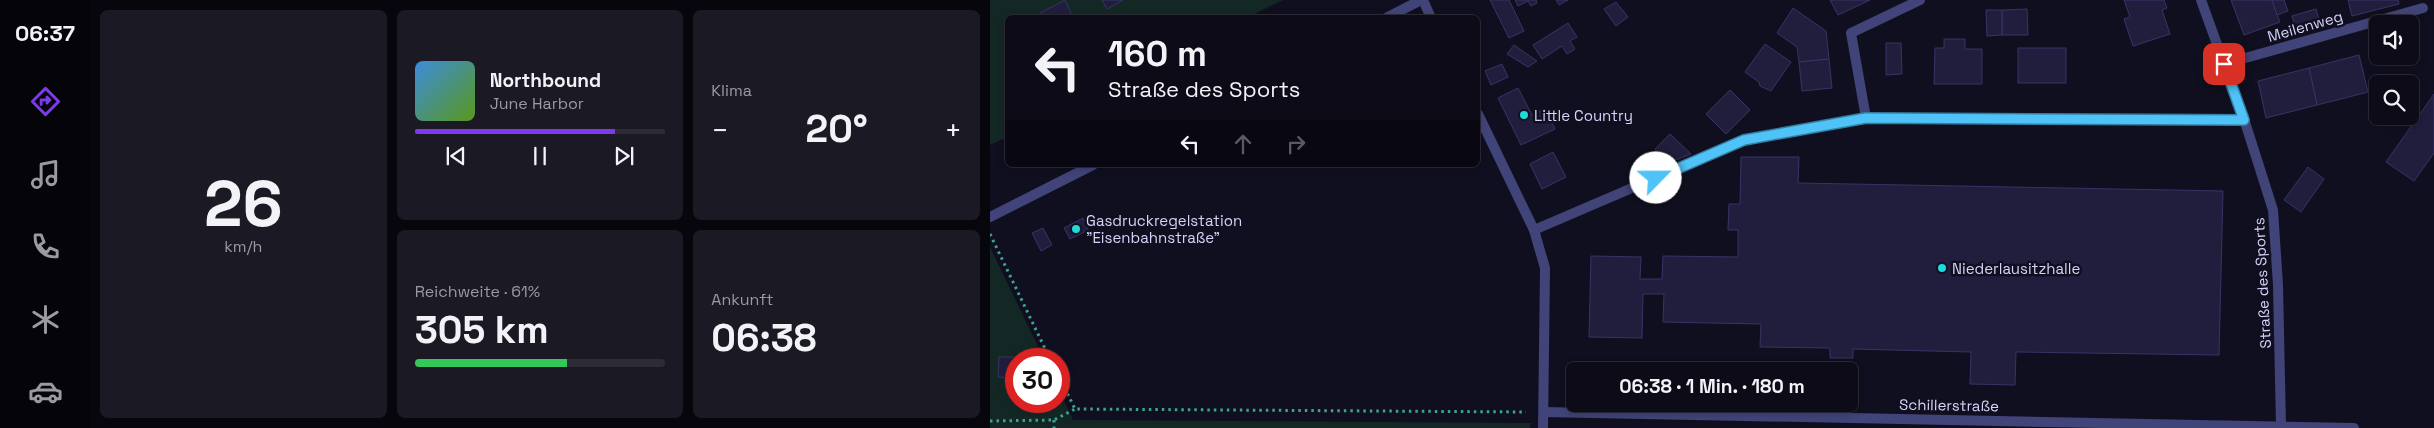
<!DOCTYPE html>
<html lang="de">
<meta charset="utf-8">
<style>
body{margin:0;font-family:"Space Grotesk",sans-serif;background:#1a1924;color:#f1f3f6;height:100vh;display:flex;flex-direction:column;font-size:19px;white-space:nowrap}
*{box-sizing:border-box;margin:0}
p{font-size:16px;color:#9a9ba1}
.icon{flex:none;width:28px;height:28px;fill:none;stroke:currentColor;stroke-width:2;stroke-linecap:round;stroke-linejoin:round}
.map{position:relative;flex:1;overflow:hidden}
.side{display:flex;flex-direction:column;gap:10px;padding:10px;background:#07060d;width:900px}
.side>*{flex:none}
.top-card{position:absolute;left:15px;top:15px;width:475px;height:152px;border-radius:8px;box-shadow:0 2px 8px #0003,0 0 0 1px #2c2b36;background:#0c0b17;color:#f1f3f6;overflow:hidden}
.tools{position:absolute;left:1379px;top:15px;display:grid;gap:10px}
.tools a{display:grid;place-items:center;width:50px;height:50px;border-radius:8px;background:#0c0b17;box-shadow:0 2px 8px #0003,0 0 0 1px #2c2b36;font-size:25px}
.speed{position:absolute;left:15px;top:348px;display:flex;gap:10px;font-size:25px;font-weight:700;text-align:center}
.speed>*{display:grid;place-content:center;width:65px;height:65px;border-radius:50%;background:#0c0b17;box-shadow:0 2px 8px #0003,0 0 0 1px #2c2b36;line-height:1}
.speed .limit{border:8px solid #d22;background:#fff;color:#111}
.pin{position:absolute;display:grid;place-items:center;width:42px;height:42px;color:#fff;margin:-21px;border-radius:10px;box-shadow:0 2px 8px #0006}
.me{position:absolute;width:55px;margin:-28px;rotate:67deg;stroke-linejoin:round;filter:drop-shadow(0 0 4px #0008)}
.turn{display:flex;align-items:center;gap:18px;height:105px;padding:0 20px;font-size:22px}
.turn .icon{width:65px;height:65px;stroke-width:2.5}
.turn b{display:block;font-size:35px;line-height:42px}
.lanes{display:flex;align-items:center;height:48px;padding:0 20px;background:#0003;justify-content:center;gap:25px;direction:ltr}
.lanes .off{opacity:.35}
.big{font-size:38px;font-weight:700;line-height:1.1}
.side .widget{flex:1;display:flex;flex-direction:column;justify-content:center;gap:8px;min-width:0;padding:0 18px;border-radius:8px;background:#1a1924}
.side .dial{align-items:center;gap:0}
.dial b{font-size:65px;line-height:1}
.song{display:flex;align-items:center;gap:15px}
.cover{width:60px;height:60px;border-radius:8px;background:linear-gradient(135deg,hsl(210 70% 55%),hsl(90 70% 35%))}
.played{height:5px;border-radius:2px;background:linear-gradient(90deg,#7c3aed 80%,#2c2b36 80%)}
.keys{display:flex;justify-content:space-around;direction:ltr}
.heat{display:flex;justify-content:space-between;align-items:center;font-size:28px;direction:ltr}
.charge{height:8px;border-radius:4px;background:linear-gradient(90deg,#34c759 61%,#2c2b36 0)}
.side .tiles{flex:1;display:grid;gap:10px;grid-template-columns:repeat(3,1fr)}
.widget:first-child{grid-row:span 2}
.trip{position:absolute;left:576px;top:362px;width:292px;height:50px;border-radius:8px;background:#0c0b17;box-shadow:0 2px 8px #0003,0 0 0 1px #2c2b36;font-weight:700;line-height:50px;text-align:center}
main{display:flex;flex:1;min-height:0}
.dock{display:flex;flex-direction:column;width:90px;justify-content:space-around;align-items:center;background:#050409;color:#9a9ba1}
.dock .icon{width:35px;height:35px}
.dock .active{color:#7c3aed}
.dock b{font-size:22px;color:#f1f3f6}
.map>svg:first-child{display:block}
</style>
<main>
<nav class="dock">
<b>06:37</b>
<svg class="icon active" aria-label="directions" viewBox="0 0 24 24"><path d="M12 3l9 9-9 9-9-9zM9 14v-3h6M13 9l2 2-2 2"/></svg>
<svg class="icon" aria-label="music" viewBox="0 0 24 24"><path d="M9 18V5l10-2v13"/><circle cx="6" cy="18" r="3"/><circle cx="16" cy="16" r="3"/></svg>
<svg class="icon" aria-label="phone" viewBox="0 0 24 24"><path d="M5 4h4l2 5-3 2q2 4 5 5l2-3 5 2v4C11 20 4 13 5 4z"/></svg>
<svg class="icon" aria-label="climate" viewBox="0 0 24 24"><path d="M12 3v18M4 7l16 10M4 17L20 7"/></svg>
<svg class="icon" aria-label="car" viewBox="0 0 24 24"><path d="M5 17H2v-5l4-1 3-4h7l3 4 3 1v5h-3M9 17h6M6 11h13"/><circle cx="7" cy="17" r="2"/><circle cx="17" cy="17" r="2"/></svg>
</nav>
<section class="side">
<div class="tiles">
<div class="widget dial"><b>26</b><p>km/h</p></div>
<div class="widget">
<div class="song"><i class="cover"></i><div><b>Northbound</b><p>June Harbor</p></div></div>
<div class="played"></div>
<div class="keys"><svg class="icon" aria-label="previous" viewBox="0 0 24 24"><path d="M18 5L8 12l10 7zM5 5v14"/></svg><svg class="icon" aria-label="pause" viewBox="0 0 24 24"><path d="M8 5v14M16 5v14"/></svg><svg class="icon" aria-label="next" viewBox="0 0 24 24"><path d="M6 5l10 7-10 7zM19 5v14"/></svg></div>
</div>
<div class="widget"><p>Klima</p>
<div class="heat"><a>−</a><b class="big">20°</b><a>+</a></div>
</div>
<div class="widget"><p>Reichweite · 61%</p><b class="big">305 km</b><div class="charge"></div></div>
<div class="widget"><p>Ankunft</p><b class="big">06:38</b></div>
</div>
</section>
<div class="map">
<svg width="1444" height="428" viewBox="0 0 1444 428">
<rect width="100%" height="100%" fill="#100f1f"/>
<g fill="#132825">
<polygon points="0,0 293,0 258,17 18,18 17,137 0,145"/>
<polygon points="0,247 54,359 26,359 26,401 69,401 69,390 83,420 541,423 540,428 0,428"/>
</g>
<g fill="#211e3d" stroke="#383366">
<polygon points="75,0 83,18 52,18 50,13"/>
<polygon points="112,0 133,0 117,9"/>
<polygon points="500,0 519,0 534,31 519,38"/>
<polygon points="525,0 546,0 547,3 541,6 538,1 528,6"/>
<polygon points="566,0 578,0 569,5"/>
<polygon points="840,0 880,0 848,15"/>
<polygon points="1134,0 1174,0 1177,8 1172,10 1180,34 1143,46 1134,19 1140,17"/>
<polygon points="1241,0 1282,0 1290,22 1254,35"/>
<polygon points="1282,0 1294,0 1298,11 1287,15"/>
<polygon points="1358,0 1408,0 1409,4 1362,16"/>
<polygon points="626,2 638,17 626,26 614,9"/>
<polygon points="803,8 836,31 839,59 809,62 807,47 787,33"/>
<polygon points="1037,9 1038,35 1012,35 1012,10"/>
<polygon points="1326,9 1331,27 1308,35 1302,16"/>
<polygon points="996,10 1012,10 1012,35 997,36"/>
<polygon points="578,23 587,37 580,41 585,49 577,54 572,46 552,59 543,45"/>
<polygon points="954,39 975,39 975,49 992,49 992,84 944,84 945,48 954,48"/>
<polygon points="896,43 911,43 912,74 896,75"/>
<polygon points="775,44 801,62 781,91 770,86 769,82 755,72"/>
<polygon points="524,45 547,61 538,67 517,54"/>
<rect x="1028" y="48" width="48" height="35"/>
<polygon points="1369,55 1378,92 1327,105 1319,68"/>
<polygon points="839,59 842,88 812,91 809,62"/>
<polygon points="512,64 518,77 501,85 495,71"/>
<polygon points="1319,68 1327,105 1276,118 1268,81"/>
<polygon points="528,88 542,115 555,109 565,129 531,145 508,98"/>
<polygon points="740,90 760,110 736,134 716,114"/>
<polygon points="1444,94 1444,153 1424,181 1396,162"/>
<polygon points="680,134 701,154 678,163 665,149"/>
<polygon points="563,152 576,177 552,189 540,164"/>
<polygon points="751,157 809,157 808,183 1233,191 1229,355 1026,352 1025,385 980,384 981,352 863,349 863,358 840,358 840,348 770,347 771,324 673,322 674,294 653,294 652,338 599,337 601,256 651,257 650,279 672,279 673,256 748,257 748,230 738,230 739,204 750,204"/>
<polygon points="1318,167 1334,179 1311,212 1294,200"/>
<polygon points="93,218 98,230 80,239 74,228"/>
<polygon points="53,228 62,245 51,251 42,233"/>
<polygon points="9,357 33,357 26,359 26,378 8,377"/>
</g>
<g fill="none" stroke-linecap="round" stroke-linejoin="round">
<g stroke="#3da392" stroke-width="3" stroke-dasharray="2.5 4" stroke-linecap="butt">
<polyline points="0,234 60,359"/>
<polyline points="69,376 85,409 536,412"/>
<polyline points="64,420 64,428"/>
<polyline points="0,421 64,420 85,409"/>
</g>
<g stroke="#404478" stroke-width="10">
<polyline points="433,0 441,18"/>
<polyline points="1211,0 1254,119 1283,210 1288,285 1291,426"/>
<polyline points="396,18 431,0"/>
<polyline points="1234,64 1433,8"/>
<polyline points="488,114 544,230 555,268 553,428"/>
<polyline points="876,118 861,33 930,0"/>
<polyline points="0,217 103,165"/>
<polyline points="544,230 754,140 876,118 1254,119"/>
<polyline points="554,412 1364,428"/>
</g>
</g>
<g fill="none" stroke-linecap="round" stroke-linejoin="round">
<g stroke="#337fa1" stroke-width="12">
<polyline id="route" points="666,178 754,140 876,118 1254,120 1234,64"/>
</g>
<use href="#route" stroke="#4fc3f7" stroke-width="9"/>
</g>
<g fill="#1edbda" stroke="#100f1f" stroke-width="2">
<circle cx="534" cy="115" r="5"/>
<circle cx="86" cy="229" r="5"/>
<circle cx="952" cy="268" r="5"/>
</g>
<g text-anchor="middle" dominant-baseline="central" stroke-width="5" stroke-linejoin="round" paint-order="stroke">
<g font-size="15" fill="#d4d3f9" stroke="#100f1f">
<text transform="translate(1315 26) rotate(-16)">Meilenweg</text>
<text transform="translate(1272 283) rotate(-93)">Straße des Sports</text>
<text transform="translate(959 405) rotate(1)">Schillerstraße</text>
</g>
<g font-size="15" fill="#d4d3f9" stroke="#100f1f" text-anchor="start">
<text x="544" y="115">Little Country</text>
<text x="96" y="220">Gasdruckregelstation<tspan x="96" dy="17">"Eisenbahnstraße"</tspan></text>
<text x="962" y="268">Niederlausitzhalle</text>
</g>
</g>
</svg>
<div class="tools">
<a><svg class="icon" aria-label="sound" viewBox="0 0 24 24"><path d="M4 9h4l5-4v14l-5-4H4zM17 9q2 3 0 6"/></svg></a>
<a><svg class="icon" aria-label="search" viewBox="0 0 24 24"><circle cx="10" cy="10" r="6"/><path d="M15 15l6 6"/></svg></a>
</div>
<div class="speed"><div class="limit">30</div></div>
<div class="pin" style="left:1234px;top:64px;background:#d93025"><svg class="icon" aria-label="arrive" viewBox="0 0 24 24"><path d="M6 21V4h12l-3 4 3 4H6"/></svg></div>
<svg class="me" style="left:666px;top:178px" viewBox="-20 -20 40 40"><circle r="19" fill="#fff"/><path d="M0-13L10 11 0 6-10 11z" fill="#4fc3f7"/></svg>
<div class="trip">06:38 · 1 Min. · 180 m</div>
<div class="top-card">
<div class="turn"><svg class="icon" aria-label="left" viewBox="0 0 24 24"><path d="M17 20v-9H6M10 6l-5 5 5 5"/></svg><div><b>160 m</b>Straße des Sports</div></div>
<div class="lanes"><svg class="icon" aria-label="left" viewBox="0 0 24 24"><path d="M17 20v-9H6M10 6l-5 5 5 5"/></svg><svg class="icon off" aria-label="ahead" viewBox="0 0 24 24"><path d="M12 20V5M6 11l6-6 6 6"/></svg><svg class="icon off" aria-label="right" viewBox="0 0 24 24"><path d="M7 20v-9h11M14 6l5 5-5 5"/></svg></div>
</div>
</div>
</main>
